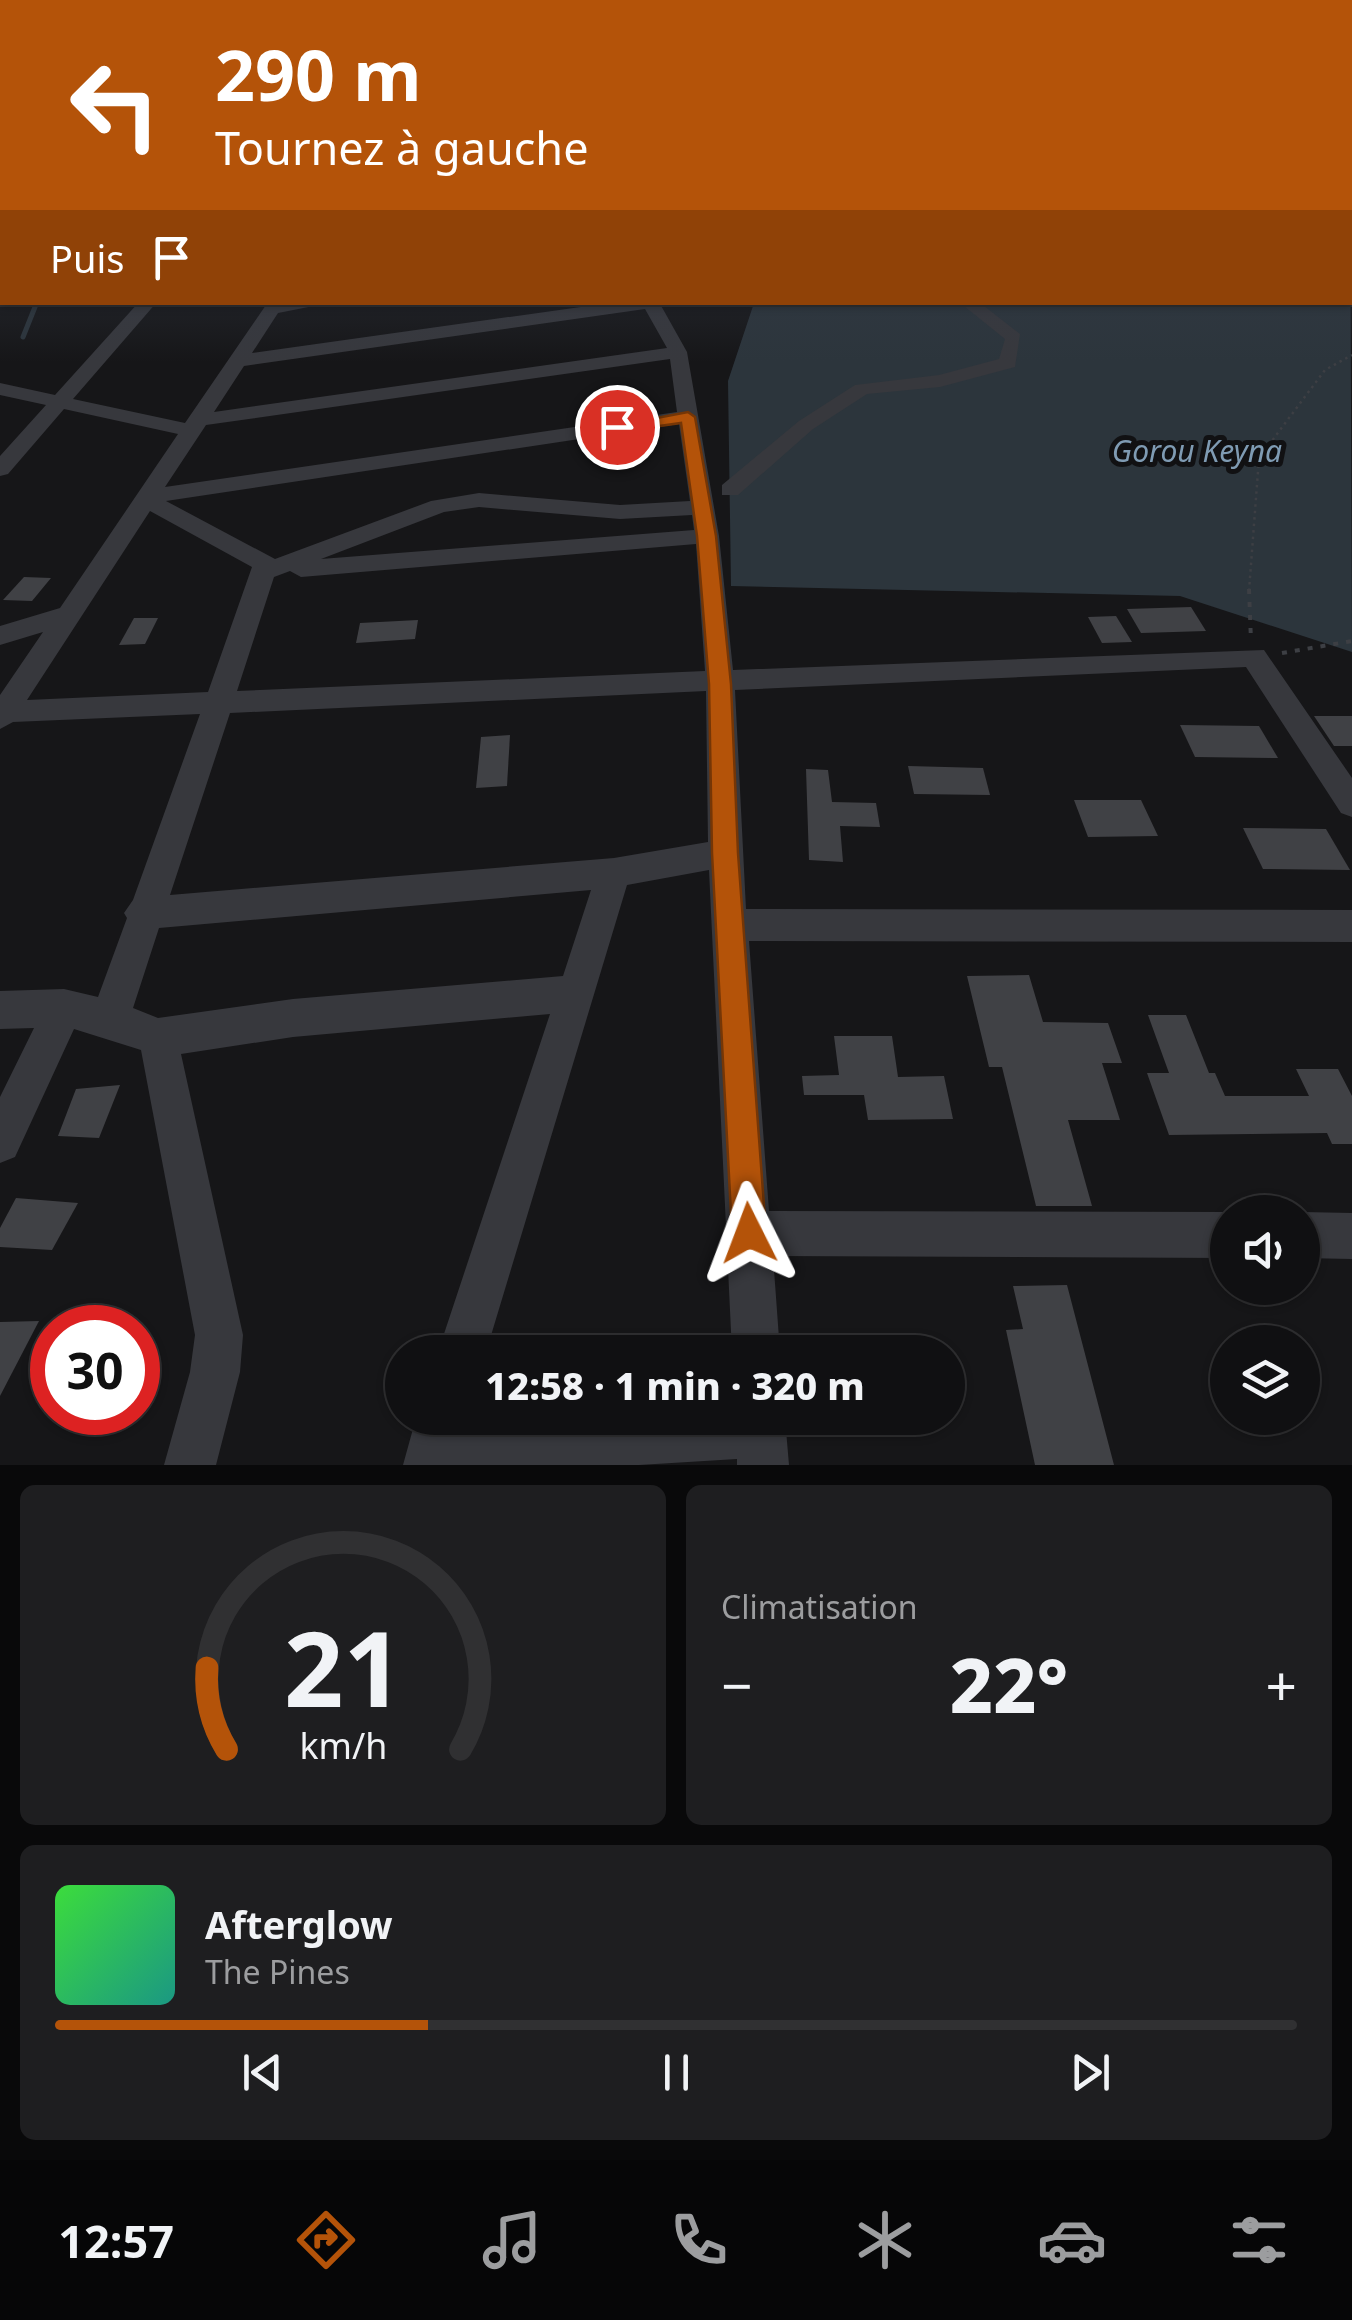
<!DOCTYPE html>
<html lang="fr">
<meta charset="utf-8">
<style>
body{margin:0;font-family:"Noto Sans",sans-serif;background:#1e1e20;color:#f1f3f6;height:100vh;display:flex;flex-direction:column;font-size:38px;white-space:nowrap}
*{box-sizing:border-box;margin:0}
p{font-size:32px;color:#9c9d9f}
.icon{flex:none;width:55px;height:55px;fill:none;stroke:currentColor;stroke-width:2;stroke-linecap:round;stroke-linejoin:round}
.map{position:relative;height:1465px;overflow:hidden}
.drawer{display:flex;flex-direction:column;gap:20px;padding:20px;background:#09090a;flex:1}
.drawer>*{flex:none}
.banner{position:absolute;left:0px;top:0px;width:1352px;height:305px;box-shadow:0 2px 8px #0004,0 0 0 2px #303032;background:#b45309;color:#fff;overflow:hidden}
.fabs{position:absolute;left:1210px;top:1195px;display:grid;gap:20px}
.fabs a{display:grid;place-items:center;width:110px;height:110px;border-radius:50%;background:#101012;box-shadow:0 2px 8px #0004,0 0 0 2px #303032;font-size:50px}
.speed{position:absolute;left:30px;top:1305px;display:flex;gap:20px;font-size:50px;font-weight:700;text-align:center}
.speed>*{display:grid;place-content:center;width:130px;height:130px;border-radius:50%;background:#101012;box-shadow:0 2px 8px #0004,0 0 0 2px #303032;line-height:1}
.speed .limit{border:15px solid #d22;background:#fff;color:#111}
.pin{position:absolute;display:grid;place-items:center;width:85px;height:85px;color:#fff;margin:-42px;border:5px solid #fff;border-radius:50%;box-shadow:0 2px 10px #0007}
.me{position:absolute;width:110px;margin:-55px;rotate:357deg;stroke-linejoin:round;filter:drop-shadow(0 0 8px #0008)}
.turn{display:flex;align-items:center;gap:35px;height:210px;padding:0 50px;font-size:45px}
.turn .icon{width:130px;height:130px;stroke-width:2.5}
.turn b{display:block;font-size:70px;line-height:85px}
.then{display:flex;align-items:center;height:95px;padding:0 50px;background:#0003;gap:20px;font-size:38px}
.big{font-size:75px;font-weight:800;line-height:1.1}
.drawer .tile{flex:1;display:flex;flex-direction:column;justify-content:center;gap:15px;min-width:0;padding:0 35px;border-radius:15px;background:#1e1e20}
.drawer .dial{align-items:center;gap:0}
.dial svg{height:260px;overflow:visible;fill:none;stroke:#303032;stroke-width:7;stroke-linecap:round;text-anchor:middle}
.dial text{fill:#f1f3f6;stroke:none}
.song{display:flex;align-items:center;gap:30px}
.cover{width:120px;height:120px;border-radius:15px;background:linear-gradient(135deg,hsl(120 70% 55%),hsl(170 70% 35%))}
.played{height:10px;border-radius:5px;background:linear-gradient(90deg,#b45309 30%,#303032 30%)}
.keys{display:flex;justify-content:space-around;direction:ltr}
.heat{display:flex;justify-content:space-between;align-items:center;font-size:55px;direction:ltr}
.drawer .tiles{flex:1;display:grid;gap:20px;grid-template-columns:1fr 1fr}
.tile:last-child{grid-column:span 2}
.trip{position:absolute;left:385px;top:1335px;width:580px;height:100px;border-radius:50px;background:#101012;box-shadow:0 2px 8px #0004,0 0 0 2px #303032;font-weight:800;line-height:100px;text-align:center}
.tab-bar{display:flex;height:160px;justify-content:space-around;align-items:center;background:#060607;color:#9c9d9f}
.tab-bar .icon{width:70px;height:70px}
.tab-bar .selected{color:#b45309}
.tab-bar b{font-size:45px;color:#f1f3f6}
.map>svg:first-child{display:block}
</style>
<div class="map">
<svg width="1352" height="1465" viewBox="0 0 1352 1465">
<rect width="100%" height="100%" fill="#161618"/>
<polygon fill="#2c353c" points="1350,157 1352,652 1180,596 731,586 728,381 754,303 1350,302"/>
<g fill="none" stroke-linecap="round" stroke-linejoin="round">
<polyline stroke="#2c353c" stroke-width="5" points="23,337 37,302"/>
</g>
<g fill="#404145">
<polygon points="24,577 51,578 32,601 3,600"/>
<polygon points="1191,607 1206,631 1141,633 1127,609"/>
<polygon points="1116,616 1132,642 1102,643 1088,617"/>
<polygon points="134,618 158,618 145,644 119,645"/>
<polygon points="418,620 415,639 356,643 360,623"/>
<polygon points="1314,716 1352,716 1352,746 1334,746"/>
<polygon points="1180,725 1259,726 1278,758 1195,757"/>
<polygon points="510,735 507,786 476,788 481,737"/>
<polygon points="908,766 983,768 990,795 914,794"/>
<polygon points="806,769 828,770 832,802 876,803 880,827 840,826 843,862 809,860"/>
<polygon points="1074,800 1141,800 1158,836 1088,837"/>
<polygon points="1243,828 1326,829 1350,870 1263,869"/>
<polygon points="1029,975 1043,1022 1108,1023 1122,1063 1102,1063 1120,1120 1068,1120 1092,1206 1036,1206 1002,1067 989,1067 967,976"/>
<polygon points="1148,1015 1186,1015 1209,1073 1215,1073 1225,1096 1309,1096 1296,1069 1338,1069 1352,1096 1352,1144 1332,1144 1327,1133 1169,1135 1147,1073 1169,1073"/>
<polygon points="834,1036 892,1036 898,1077 944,1076 953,1119 868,1120 864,1095 804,1095 802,1076 839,1075"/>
<polygon points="120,1085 99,1138 58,1136 76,1089"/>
<polygon points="16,1198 78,1203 52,1250 0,1247 0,1228"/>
<polygon points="1067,1285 1114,1465 1035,1465 1006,1330 1023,1329 1013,1286"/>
<polygon points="39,1321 0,1396 0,1322"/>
</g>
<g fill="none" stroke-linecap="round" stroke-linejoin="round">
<polyline stroke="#3d3f44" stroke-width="2.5" stroke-dasharray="2.5 4" stroke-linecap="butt" points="1249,591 1259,458 1325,370 1352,355"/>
<g stroke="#3d3f44" stroke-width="4" stroke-dasharray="5 8" stroke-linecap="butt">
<polyline points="1249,589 1251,641"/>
<polyline points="1282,653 1352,641"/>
</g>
<g fill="#37383d" fill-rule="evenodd">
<polygon points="2,167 2,176 0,177 0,168"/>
<rect x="0" y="210" width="2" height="8"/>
<path d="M139 302H157L73 399 185 423 268 302H334L278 313 252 353 616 302H659L687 352 719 536 733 670 1264 650 1352 778V817L1341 813 1246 667 735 690 746 909 1352 910V942L749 941 769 1211 1228 1212V1258L773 1256 780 1352H732L709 870 627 885 486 1352H438L550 1014 293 1037 181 1054 243 1335 240 1372 216 1465H164L190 1372 195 1335 141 1050 74 1029 15 1157 0 1163V1097L34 1028 0 1029V991L64 989 98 997 127 918 124 913 133 900 200 714 13 722 0 729V695L43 632 0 645V626L60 608 178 434 64 409 8 474 0 476V456L46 405 0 395V383L55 395ZM645 309 667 348 214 412 244 366ZM670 359 677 412 165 487 206 425ZM679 424 690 501 620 505 479 493 431 501 275 559 166 501ZM479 507 620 519 692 515 694 530 321 559 444 512ZM150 511 252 567 208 692 27 700ZM696 544 705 671 237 691 274 577 290 571 301 577ZM706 691 708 842 614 858 170 895 230 713ZM591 890 563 976 293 999 158 1018 133 1008 159 928Z"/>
<polygon points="959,302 979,302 1020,334 1015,367 940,387 867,394 813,429 738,495 722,495 722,485 799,421 855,385 939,375 999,359 1005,339"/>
<polygon points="1302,1212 1352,1213 1352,1259 1302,1258"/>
<polygon points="416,1418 466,1418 465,1424 577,1418 785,1418 789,1465 737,1465 737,1459 639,1465 403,1465"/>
</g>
</g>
<linearGradient id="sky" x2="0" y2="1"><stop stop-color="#0c0c0d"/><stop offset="0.43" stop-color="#363c48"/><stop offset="1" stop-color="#363c48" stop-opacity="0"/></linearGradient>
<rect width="1352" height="362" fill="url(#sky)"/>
<polygon fill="#b45309" stroke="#753606" stroke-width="2.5" points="688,412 695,417 716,536 731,684 738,853 766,1233 761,1245 749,1250 737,1245 732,1233 712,853 709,684 697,536 681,423 617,432 609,427"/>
<g text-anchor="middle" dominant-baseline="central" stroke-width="10" stroke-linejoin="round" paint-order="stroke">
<g font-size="30" font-style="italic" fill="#7f9bb3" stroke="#111113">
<text x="1197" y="450">Gorou Keyna</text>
</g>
</g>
</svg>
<div class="fabs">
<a><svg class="icon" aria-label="sound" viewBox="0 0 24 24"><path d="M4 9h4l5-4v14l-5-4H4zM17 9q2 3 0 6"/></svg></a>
<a><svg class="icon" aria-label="layers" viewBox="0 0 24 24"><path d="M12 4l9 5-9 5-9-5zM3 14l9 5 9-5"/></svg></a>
</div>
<div class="speed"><div class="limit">30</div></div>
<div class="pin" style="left:617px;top:427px;background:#d93025"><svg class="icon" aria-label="arrive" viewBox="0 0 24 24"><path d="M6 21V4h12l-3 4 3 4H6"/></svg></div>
<svg class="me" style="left:749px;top:1233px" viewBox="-20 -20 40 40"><path d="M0-17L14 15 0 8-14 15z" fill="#b45309" stroke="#fff" stroke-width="4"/></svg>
<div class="trip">12:58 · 1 min · 320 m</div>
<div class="banner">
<div class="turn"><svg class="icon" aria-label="left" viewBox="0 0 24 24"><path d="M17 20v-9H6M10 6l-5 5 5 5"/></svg><div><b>290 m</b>Tournez à gauche</div></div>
<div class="then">Puis<svg class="icon" aria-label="arrive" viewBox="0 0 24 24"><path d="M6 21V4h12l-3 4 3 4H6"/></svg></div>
</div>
</div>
<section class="drawer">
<div class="tiles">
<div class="tile dial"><svg viewBox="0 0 100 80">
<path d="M14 69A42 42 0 1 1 86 69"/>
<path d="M14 69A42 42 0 0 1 8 44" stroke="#b45309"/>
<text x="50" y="56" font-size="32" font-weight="700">21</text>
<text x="50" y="72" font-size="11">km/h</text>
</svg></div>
<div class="tile"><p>Climatisation</p>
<div class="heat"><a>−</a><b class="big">22°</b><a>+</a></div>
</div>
<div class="tile">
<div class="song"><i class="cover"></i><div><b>Afterglow</b><p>The Pines</p></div></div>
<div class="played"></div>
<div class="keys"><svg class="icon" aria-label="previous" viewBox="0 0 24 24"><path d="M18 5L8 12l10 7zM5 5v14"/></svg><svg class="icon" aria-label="pause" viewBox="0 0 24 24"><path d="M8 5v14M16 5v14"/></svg><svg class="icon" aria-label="next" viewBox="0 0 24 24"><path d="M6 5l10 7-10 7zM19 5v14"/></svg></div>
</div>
</div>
</section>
<nav class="tab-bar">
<b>12:57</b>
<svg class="icon selected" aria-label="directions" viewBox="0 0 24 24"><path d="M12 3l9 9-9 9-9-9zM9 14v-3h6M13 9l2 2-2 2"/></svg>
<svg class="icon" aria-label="music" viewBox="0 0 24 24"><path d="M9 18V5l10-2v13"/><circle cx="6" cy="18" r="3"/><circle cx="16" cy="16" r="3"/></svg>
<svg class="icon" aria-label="phone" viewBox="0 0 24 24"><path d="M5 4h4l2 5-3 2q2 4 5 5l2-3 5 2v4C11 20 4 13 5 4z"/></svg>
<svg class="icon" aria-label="climate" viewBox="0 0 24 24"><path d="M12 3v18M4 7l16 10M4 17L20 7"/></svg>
<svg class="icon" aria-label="car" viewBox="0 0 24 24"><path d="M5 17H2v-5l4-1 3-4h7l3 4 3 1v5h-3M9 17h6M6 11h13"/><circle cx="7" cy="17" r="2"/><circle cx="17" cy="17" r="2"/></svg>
<svg class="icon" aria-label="filters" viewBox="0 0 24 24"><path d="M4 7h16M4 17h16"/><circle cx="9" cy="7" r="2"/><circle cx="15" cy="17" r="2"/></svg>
</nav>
